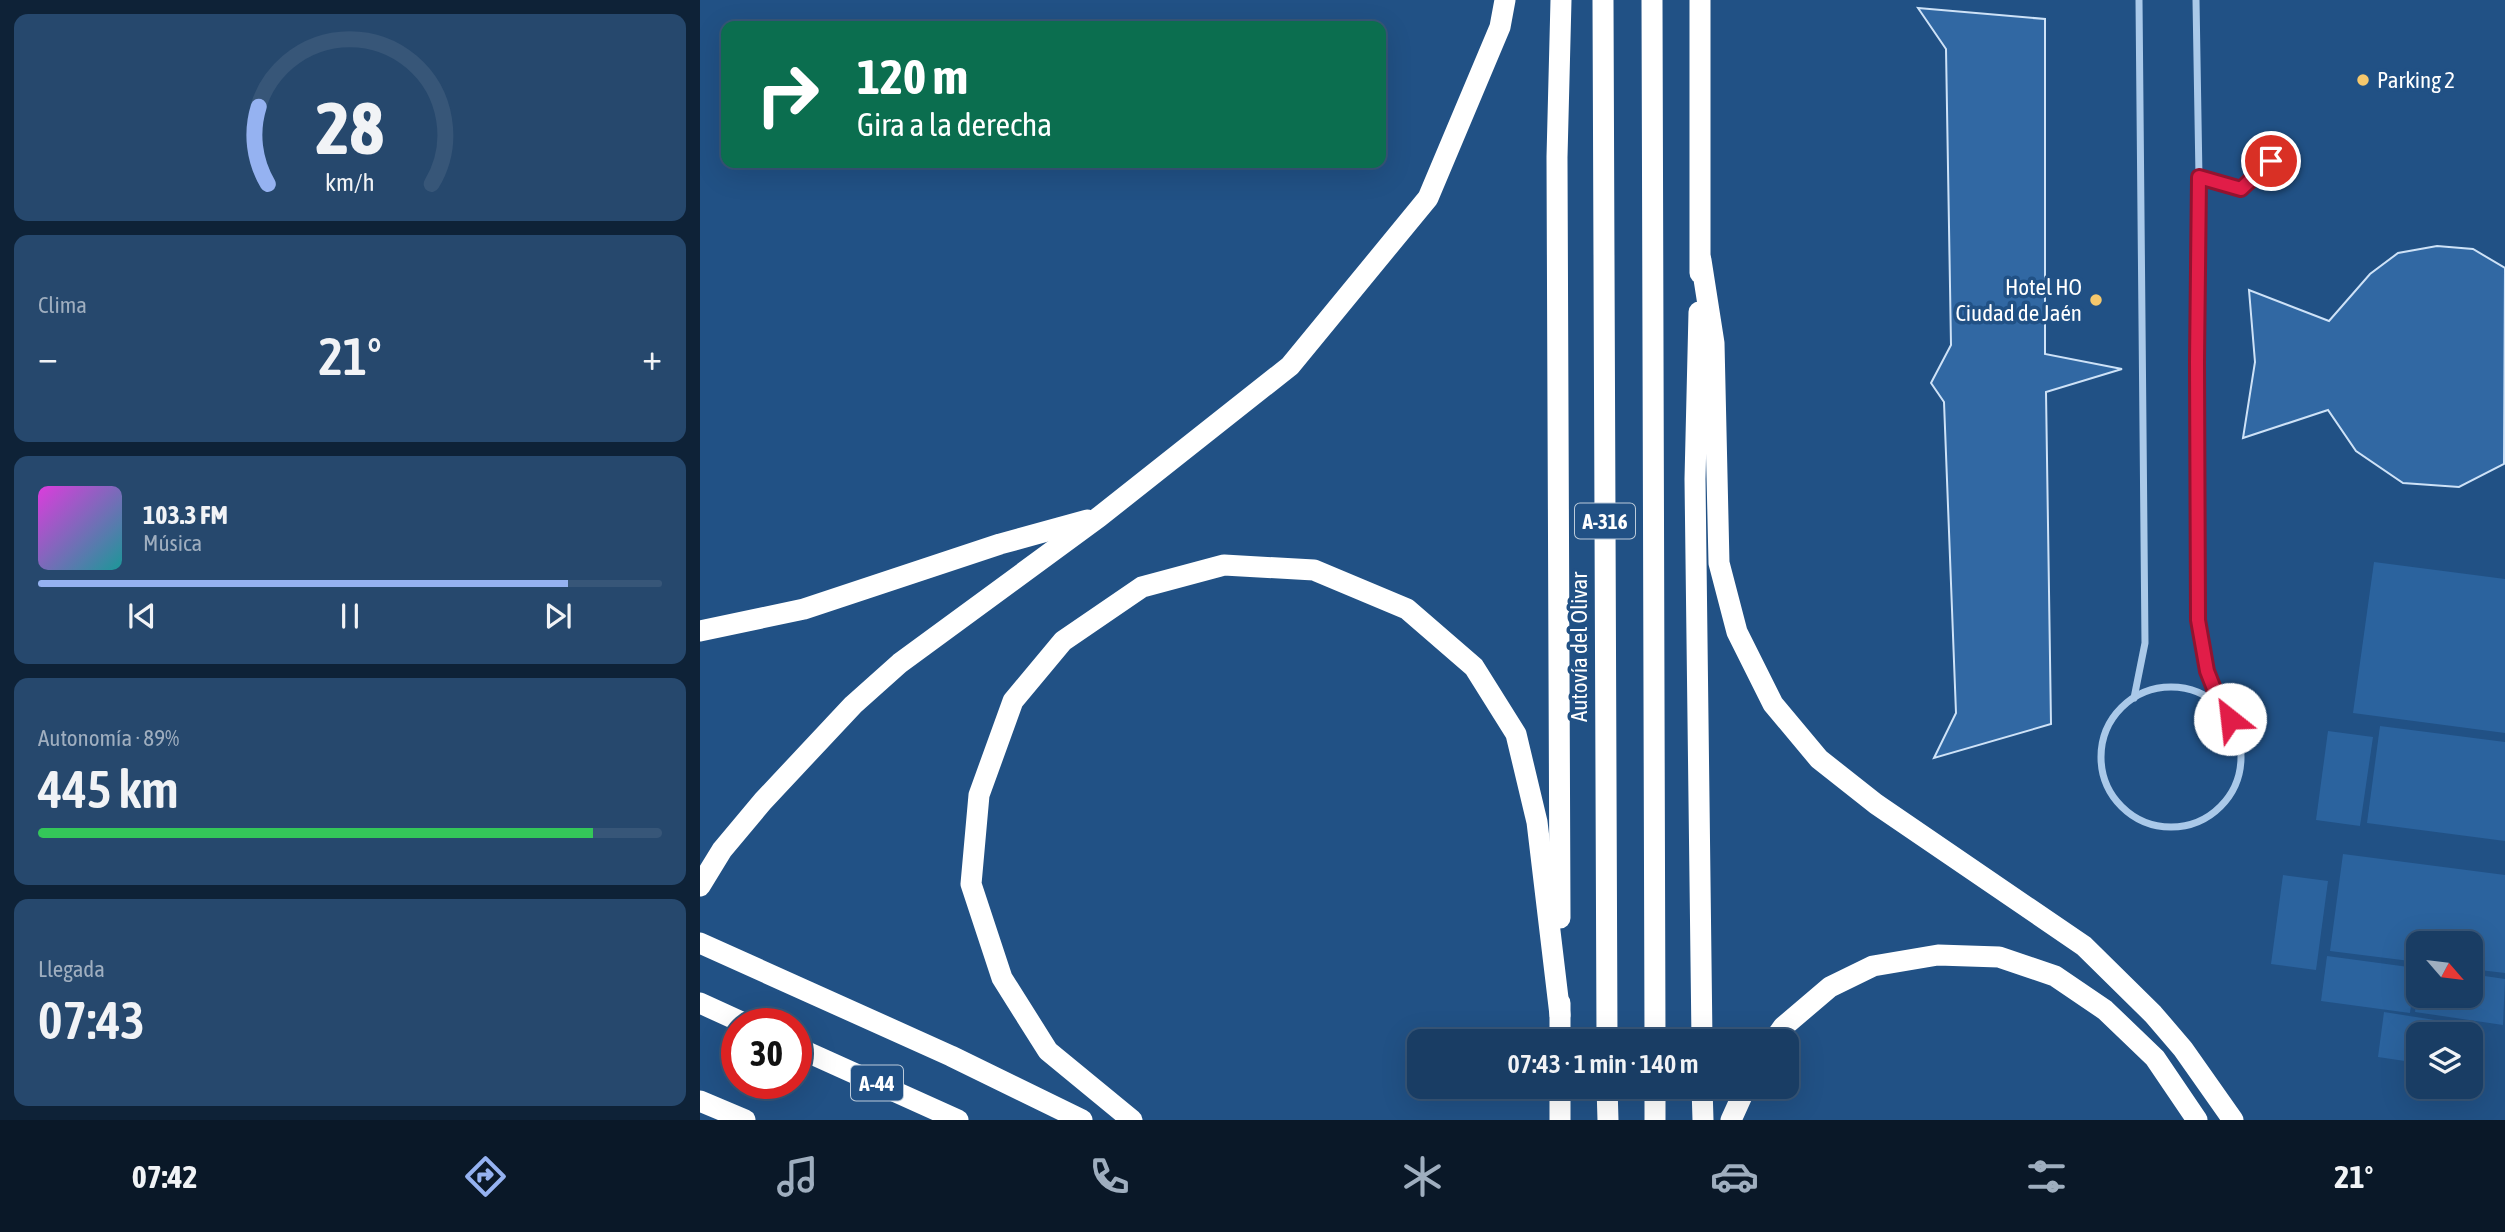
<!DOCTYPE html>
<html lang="es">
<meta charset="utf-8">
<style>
body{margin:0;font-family:"Asap Condensed",sans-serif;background:#26486d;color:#f1f3f6;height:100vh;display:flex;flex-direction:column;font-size:26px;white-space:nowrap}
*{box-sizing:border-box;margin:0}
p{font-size:23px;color:#9faebf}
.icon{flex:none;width:38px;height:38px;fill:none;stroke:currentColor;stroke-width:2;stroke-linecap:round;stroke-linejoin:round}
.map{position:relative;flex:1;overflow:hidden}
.drawer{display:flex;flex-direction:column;gap:14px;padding:14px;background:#0e2237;width:700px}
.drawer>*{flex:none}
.banner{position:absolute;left:21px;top:21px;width:665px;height:147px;border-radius:14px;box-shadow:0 7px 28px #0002,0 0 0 2px #375678;background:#0b6e4f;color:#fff;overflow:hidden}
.needle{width:46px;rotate:118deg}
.buttons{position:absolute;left:1706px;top:931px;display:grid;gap:14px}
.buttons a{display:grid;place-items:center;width:77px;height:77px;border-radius:14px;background:#193d64;box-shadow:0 7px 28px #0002,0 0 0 2px #375678;font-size:35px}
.speed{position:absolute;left:21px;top:1008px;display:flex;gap:14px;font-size:35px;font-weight:700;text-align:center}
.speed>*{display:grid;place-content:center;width:91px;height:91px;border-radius:50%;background:#193d64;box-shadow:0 7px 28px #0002,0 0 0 2px #375678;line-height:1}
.speed .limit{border:10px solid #d22;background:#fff;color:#111}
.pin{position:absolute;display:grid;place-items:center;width:60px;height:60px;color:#fff;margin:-30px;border:4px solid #fff;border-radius:50%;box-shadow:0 2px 7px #0007}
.me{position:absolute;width:77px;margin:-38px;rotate:331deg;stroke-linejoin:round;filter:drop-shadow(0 0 5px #0008)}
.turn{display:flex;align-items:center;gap:24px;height:147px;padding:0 21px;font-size:32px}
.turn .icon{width:91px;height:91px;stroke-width:2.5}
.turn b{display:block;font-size:49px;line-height:60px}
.big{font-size:52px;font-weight:600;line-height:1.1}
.drawer .card{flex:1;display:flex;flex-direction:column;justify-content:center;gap:10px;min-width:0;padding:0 24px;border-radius:14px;background:#26486d}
.drawer .dial{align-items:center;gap:0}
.dial svg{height:182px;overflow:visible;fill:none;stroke:#375678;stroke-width:7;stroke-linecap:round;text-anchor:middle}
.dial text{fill:#f1f3f6;stroke:none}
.song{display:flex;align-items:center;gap:21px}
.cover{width:84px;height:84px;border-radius:10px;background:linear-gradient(135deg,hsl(300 70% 55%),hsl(180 70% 35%))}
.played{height:7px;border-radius:4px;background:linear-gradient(90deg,#95b2f1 85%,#375678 85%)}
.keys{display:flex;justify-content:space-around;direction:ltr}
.heat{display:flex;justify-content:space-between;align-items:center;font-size:38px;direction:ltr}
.charge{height:10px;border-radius:5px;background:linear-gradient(90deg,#34c759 89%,#375678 0)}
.trip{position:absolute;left:707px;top:1029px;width:392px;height:70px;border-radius:14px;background:#193d64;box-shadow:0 7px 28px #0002,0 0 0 2px #375678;font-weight:600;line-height:70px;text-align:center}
.tab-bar{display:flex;height:112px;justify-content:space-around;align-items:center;background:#0a1828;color:#9faebf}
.tab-bar .icon{width:49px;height:49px}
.tab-bar .current{color:#95b2f1}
.tab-bar b{font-size:32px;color:#f1f3f6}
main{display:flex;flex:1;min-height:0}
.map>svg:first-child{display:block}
</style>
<main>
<section class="drawer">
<div class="card dial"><svg viewBox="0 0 100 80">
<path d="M14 69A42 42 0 1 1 86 69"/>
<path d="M14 69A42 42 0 0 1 10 35" stroke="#95b2f1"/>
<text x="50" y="56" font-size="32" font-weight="700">28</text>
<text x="50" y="72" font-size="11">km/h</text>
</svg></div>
<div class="card"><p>Clima</p>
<div class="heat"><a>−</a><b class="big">21°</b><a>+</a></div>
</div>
<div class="card">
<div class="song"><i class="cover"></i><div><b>103.3 FM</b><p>Música</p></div></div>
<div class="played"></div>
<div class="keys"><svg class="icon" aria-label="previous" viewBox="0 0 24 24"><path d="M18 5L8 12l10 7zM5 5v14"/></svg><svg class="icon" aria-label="pause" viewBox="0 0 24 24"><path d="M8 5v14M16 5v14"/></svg><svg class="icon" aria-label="next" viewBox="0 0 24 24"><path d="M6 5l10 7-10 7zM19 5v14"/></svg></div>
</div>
<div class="card"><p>Autonomía · 89%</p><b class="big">445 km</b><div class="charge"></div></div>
<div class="card"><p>Llegada</p><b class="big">07:43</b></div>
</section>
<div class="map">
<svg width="1805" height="1120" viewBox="0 0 1805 1120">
<rect width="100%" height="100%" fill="#215185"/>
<g fill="#2b639e">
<polygon points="1674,562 1805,579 1805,733 1653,713"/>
<polygon points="1680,726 1805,742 1805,841 1667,823"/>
<polygon points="1628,731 1673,737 1660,826 1616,820"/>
<polygon points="1643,854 1805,875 1805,973 1771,969 1771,943 1718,943 1718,962 1630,951"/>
<polygon points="1583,875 1628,881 1616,970 1571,964"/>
<polygon points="1627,956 1716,968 1710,1013 1621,1001"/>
<polygon points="1771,974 1805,979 1803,1025 1715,1012 1718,986 1718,996 1771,996"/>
<polygon points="1684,1012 1773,1026 1771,1038 1771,1034 1718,1034 1718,1063 1678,1057"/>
</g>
<g fill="#3168a3" stroke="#cee2f7" stroke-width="2">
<polygon points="1218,8 1345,19 1345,354 1422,369 1346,392 1351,724 1234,758 1256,713 1244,402 1231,383 1251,345 1246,49"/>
<polygon points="1737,246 1773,249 1805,268 1804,464 1759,487 1703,483 1656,451 1628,410 1543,438 1555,362 1549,290 1629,321 1670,274 1698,253"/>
</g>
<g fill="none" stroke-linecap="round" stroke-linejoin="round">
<polyline stroke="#aac9e9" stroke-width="5" points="1499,177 1541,189 1571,161"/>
<g stroke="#aac9e9" stroke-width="7">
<polyline points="1496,0 1499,177 1497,362 1498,620 1507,671 1522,709"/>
<circle cx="1471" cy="757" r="70"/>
<polyline points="1434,698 1445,643 1439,0"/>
</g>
<g stroke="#fff" stroke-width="21">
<polyline points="903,0 907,1041"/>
<polyline points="952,0 955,1041"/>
<polyline points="1000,0 1000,273"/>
<polyline points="1001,260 1014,343 1019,563 1037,632 1073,704 1119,759 1176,804 1384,946 1453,1014 1483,1049 1533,1120"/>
<polyline points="999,312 995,479 1002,1041"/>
<polyline points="0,631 104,609 300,544 387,520"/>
<polyline points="0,886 22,850 63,801 153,705 200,663 399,517 590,366 728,198 800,27 805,0"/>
<polyline points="860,918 857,157 861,0"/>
<polyline points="0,943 251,1056 382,1120"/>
<polyline points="0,1003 46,1024"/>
<polyline points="860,1003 860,1041"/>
<polyline points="1073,1041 1083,1027 1130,987 1173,966 1238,955 1299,957 1355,976 1405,1010 1455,1058 1497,1120"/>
<polyline points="96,1047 258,1120"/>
<polyline points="860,1087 860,1120"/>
<polyline points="907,1087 908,1120"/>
<polyline points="955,1087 955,1120"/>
<polyline points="1002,1087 1003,1120"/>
<polyline points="0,1101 45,1120"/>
<polyline points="432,1120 348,1051 302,978 271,884 279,795 313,701 363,641 442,587 524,565 614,570 707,609 774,667 816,734 837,822 860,1015"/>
<polyline points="1031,1120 1046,1087"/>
</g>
</g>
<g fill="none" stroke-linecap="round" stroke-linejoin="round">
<g stroke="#92132f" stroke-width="18">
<polyline id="route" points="1530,719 1522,709 1507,671 1498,620 1497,362 1499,177 1541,189 1571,161"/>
</g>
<use href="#route" stroke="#e11d48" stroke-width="12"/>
</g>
<g fill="#f6c86c" stroke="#215185" stroke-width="2.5">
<circle cx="1663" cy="80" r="7"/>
<circle cx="1396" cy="300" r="7"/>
</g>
<g text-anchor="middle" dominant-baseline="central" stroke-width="7" stroke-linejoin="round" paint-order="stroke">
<g fill="#215185" stroke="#bccbda" stroke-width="2">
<rect x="875" y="503.5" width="60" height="35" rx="5"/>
<rect x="151" y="1065.5" width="52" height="35" rx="5"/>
</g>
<g font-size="21" font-weight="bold" fill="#fff">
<text x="905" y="521">A-316</text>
<text x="177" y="1083">A-44</text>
</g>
<g font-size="23" fill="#fff" stroke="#215185" text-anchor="start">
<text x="1677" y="80">Parking 2</text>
<text x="1382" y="287" text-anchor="end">Hotel HO<tspan x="1382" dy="26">Ciudad de Jaén</tspan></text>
</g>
<g font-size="23" fill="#fff" stroke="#215185">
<text transform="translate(879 647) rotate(-90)">Autovía del Olivar</text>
</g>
</g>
</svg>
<div class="buttons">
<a><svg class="needle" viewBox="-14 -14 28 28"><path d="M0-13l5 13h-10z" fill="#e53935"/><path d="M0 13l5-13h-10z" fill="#9faebf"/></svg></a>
<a><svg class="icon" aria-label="layers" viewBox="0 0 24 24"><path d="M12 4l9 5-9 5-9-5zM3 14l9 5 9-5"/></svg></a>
</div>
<div class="speed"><div class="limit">30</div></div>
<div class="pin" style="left:1571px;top:161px;background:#d93025"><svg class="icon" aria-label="arrive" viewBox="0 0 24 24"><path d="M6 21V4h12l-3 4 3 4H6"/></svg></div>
<svg class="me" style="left:1530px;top:719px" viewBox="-20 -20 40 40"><circle r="19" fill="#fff"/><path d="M0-13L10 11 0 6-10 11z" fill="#e11d48"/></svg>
<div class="trip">07:43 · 1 min · 140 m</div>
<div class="banner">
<div class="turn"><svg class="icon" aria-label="right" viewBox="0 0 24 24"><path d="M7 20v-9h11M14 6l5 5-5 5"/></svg><div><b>120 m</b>Gira a la derecha</div></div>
</div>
</div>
</main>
<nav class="tab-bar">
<b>07:42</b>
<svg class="icon current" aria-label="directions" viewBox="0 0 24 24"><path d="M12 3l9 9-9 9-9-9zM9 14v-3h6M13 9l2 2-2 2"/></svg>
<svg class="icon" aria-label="music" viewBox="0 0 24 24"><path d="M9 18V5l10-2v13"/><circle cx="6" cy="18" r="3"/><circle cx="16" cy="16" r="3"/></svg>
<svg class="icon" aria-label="phone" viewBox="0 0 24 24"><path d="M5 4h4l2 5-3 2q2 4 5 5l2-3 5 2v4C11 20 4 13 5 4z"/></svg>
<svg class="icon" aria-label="climate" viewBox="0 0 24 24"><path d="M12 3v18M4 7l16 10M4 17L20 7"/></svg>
<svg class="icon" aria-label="car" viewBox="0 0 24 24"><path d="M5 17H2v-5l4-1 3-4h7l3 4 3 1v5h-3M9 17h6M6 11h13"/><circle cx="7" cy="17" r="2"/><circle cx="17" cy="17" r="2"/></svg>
<svg class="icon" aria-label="filters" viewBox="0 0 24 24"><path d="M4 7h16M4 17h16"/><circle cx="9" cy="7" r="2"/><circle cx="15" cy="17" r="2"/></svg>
<b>21°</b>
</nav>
